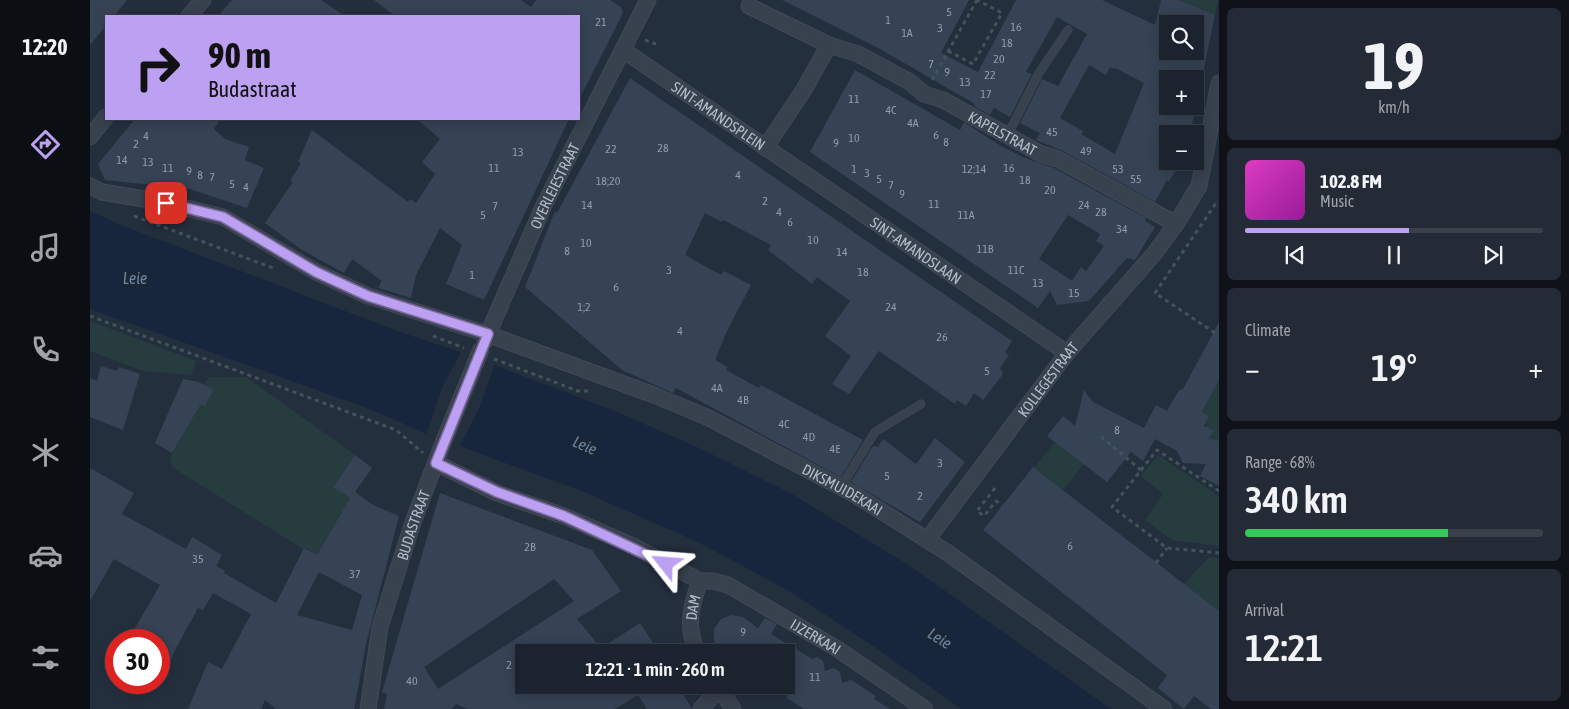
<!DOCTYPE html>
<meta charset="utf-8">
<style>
body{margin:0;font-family:"Asap Condensed",sans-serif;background:#242b36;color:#f1f3f6;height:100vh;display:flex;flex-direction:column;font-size:19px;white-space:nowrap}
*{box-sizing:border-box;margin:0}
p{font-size:16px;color:#a0a4aa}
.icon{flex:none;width:28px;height:28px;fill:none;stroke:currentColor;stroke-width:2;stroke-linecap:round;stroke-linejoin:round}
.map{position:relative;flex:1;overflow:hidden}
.details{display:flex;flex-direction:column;gap:8px;padding:8px;background:#0f1319;width:350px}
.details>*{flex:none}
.hud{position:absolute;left:15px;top:15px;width:475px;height:105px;border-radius:0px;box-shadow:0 2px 12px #0003,0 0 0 1px #39404a;background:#bca0f2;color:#111;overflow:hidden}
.fabs{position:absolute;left:1069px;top:15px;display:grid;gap:10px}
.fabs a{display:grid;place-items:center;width:45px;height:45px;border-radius:0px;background:#1b232e;box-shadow:0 2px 12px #0003,0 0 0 1px #39404a;font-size:25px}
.speed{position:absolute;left:15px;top:629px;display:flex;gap:10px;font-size:25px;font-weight:700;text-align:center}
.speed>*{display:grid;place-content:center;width:65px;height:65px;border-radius:50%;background:#1b232e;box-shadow:0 2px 12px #0003,0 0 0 1px #39404a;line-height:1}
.speed .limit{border:8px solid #d22;background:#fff;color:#111}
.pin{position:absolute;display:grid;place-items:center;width:42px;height:42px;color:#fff;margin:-21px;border-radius:10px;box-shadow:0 2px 8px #0006}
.me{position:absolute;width:55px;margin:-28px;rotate:298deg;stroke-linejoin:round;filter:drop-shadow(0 0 4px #0008)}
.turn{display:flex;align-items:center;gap:18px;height:105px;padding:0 20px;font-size:22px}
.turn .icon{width:65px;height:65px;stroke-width:2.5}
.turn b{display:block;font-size:35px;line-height:42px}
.big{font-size:38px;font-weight:600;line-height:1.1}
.details .widget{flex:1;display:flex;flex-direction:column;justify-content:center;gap:8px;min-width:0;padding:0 18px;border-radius:8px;background:#242b36}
.details .dial{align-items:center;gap:0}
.dial b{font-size:65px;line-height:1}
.song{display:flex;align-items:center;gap:15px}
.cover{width:60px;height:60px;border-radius:8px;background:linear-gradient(135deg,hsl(310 70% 55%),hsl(300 70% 35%))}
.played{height:5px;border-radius:2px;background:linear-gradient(90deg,#bca0f2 55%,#39404a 55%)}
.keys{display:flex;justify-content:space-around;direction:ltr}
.heat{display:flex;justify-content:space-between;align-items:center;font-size:28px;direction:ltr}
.charge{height:8px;border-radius:4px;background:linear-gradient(90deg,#34c759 68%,#39404a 0)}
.trip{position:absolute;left:425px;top:644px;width:280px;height:50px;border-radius:0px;background:#1b232e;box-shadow:0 2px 12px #0003,0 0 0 1px #39404a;font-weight:600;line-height:50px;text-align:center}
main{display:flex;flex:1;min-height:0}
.dock{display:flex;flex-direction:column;width:90px;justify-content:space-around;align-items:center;background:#0b0e12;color:#a0a4aa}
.dock .icon{width:35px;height:35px}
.dock .selected{color:#bca0f2}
.dock b{font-size:22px;color:#f1f3f6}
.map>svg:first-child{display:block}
</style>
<main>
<nav class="dock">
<b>12:20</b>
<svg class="icon selected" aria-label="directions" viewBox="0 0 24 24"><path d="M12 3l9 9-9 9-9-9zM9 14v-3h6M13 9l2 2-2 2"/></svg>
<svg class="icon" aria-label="music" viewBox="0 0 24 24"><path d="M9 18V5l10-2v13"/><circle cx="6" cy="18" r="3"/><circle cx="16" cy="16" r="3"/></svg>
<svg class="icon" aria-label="phone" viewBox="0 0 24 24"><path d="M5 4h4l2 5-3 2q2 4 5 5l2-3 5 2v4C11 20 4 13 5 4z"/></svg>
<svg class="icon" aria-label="climate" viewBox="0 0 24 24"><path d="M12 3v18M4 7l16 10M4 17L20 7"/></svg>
<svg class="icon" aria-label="car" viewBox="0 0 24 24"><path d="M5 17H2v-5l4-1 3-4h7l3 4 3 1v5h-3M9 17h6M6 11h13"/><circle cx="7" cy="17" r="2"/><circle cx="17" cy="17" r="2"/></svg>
<svg class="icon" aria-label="filters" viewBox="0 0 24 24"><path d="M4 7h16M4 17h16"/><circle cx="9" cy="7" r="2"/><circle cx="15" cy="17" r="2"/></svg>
</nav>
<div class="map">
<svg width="1129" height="709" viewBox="0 0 1129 709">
<rect width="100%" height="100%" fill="#242f3e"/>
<g fill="#263c3f">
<polygon points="1088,0 1128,0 1125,15"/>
<polygon points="0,321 106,361 101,375 53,371 0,351"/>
<polygon points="119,377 156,377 265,455 243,486 260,498 227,555 215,548 213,549 82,467 80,457 111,404 106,400"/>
<polygon points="1129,380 1129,442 1119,438 1123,430 1117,427 1116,423 1119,416 1112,412"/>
<polygon points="965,442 994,464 973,490 944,468"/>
<polygon points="1068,455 1129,496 1129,546 1082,540 1055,520 1073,494 1051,476"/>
<polygon points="1119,557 1129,558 1129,611 1094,584"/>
</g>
<polygon fill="#17263c" points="0,211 31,225 307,331 370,352 525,411 611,449 700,493 820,566 1021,709 871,709 789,650 699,591 610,543 494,492 337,434 277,408 0,309"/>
<polygon fill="#242f3e" points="372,350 405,363 390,406 369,448 336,436 352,388"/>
<g fill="#364354" fill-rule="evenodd">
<polygon points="0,0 37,0 24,16 16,16 16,26 0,45"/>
<polygon points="142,0 231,0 255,16 128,16"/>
<polygon points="284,0 431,0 441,7 446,0 520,0 531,7 533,13 489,100 489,16 305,16"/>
<path d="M692 0H879L851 53 888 72 926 0H1012L1065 25 1071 0H1088L1125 15 1100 134H1078V161H1093L1079 181 1077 180 1065 202 973 151 946 140 950 133 930 123 952 79 968 86 997 34 967 17 936 72 942 74 920 117 904 108 900 115 884 106 885 104 790 49ZM1078 24H1105V51H1078ZM999 65 1016 75 1020 67 1024 69 1025 68 1054 83 1025 154 991 134 993 131 970 118ZM1078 79H1105V106H1078Z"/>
<path d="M765 70 870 130 874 122 911 146 935 158 964 168 1056 218 1055 221 1065 227 1045 260 1037 258 999 301 967 305 960 291 948 308 938 301 720 152ZM978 215 1010 234 1006 241 1014 246 996 271 991 267 982 281 949 259Z"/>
<polygon points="540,78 922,341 915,352 919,355 910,368 913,374 893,400 884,393 876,406 867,400 865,404 789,351 759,394 742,384 761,356 735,336 760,301 727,277 722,284 678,250 681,245 633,220 632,222 615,213 595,255 631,275 634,271 661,285 636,333 625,360 638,367 636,370 669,388 671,385 773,440 751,477 586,388 583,393 532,370 435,287 465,211 467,213"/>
<polygon points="45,119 130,119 124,129 135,139 159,147 155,160 174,168 157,208 100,189 15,180 8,164"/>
<polygon points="327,119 479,119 394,300 356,284 372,245 350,228 326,275 321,298 288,288 292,281 262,259 254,273 212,250 175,223 203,182 200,181 211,163 208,162 222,130 318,202 320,199 326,203 345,174 332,162 350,139"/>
<polygon points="1129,322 1129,380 1112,412 1119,416 1114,426 1124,430 1119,438 1127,441 1129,437 1129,486 1110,476 1116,464 1093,463 1087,451 1065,439 1053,461 1041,452 1017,482 957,436 973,416 985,426 994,390 1003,402 1054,428 1066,405 1077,411 1089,390 1093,389"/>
<polygon points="11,366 27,371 29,367 50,374 33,430 0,417 0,378 7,381"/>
<polygon points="93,379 109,382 123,390 115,406 111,404 82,453 65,443"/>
<polygon points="845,438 875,462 830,522 761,482 783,446 788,447 793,439 826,464"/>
<path d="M265 455 282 468 265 492 283 505 309 516 276 644 264 709H186L175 700 171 709H98L118 662 132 669 161 614 123 593 113 610 108 608 86 648 69 688V640H38L70 585 24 559 0 601V468L44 493 32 514 96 549 102 537 132 555 126 566 135 571 134 573 186 603 214 548 227 555 260 498 243 487ZM229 572 272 595 262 630 207 615Z"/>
<polygon points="943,467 1129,611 1129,709 1121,709 1104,696 1094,709 1068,688 1077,675 893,530"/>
<path d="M350 493 502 550 531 591 487 619 511 648 550 623 569 652H434V685H588L602 709H557L548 695 525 709H378L366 704 361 709H294L297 694 292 692ZM464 579 484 601 348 689 334 667Z"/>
<polygon points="641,615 653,617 668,628 675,618 687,624 681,634 722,659 727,657 733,661 735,671 744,668 750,672 752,683 761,680 786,696 784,699 800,709 714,709 697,698 696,652 634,652 627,646 624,641 624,629 631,619"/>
</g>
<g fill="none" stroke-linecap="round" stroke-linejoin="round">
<g stroke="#414a57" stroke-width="9">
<g id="lane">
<polyline points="917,136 949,73 978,30"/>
<polyline points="751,487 785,432 831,404"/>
</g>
</g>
<g stroke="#414a57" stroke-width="17">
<g id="street">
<polyline points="659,6 739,45 713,91 675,148"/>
<polyline points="99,16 113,0"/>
<path id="s1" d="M739 45 768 54 820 82 834 94 853 100 951 154 968 159 1086 224"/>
<path id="s2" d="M533 50 977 353"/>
<polyline points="0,137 16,117"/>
<path id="s3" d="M0 186 12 192 77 203 133 217 226 272 278 296 397 334 564 395 619 418 764 494 858 553 1074 709"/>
<path id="s4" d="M395 341 454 205 558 0"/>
<path id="s5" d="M346 463 407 493 474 516 543 546 610 581H623L638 585 746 648 835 709"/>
<path id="s6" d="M837 540 977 353 1064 254 1086 224 1109 186 1129 83"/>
<path id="s7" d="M608 652C595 629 601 605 610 581"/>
<polyline points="628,685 643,709"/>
<path id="s8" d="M278 709 290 627 322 525 353 443"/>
<polyline points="611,709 630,688"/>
</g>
</g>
<g stroke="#3f5557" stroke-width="3" stroke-dasharray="4 4" stroke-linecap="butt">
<polyline points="555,40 566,44"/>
<polyline points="858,51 883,64 912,13 887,0"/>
<polyline points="842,80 887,0"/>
<polyline points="44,216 183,268"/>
<polyline points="0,316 306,430 333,453"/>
<polyline points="1125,333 1065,293 1126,203"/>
<polyline points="343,336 374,348"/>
<polyline points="404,359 488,391 499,391"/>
<polyline points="1011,437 1051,470 1022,507 1077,548 1129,553"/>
<polyline points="1051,470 1067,450 1129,491"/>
<polyline points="905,488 887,511 894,516 906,501 912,505"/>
<polyline points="1066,563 1077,548"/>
</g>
<use href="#lane" stroke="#38414e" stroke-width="8"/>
<use href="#street" stroke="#38414e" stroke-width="15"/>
<g stroke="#414a57" stroke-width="17" stroke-linecap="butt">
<polyline id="street-bridge" points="353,443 392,347"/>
</g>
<use href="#street-bridge" stroke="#38414e" stroke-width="15"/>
</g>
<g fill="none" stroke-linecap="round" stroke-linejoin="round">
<g stroke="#7a689d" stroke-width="12">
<polyline id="route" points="76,203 133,217 226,272 278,296 398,334 346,463 407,492 474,516 576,564"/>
</g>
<use href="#route" stroke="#bca0f2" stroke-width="9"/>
</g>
<g text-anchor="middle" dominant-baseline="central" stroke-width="5" stroke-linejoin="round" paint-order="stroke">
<g font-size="12" fill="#929caa">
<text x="859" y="12">5</text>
<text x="798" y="20">1</text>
<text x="511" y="22">21</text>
<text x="926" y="27">16</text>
<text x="850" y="28">3</text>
<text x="817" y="33">1A</text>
<text x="917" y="43">18</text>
<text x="909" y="59">20</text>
<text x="841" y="64">7</text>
<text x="857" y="72">9</text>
<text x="900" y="75">22</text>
<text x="875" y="82">13</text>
<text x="896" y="94">17</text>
<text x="764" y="99">11</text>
<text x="801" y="110">4C</text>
<text x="823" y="123">4A</text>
<text x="962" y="132">45</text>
<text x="846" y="135">6</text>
<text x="56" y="136">4</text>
<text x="764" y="138">10</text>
<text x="856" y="142">8</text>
<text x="746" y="143">9</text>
<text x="46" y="144">2</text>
<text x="573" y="148">28</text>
<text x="521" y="149">22</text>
<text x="996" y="151">49</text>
<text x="428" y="152">13</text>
<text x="32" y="160">14</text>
<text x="58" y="162">13</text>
<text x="78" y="168">11</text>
<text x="404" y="168">11</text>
<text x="919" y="168">16</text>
<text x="764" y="169">1</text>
<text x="884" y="169">12;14</text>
<text x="1028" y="169">53</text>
<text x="99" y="171">9</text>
<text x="777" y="173">3</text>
<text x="110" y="175">8</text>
<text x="648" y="175">4</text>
<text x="122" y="177">7</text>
<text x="789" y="179">5</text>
<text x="1046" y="179">55</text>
<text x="935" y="180">18</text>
<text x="518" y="181">18;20</text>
<text x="142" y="184">5</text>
<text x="801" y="185">7</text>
<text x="156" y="187">4</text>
<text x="960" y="190">20</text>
<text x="812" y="194">9</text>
<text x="675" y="201">2</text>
<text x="844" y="204">11</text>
<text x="497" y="205">14</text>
<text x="994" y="205">24</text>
<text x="405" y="206">7</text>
<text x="689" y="212">4</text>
<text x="1011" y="212">28</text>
<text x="393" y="215">5</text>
<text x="876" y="215">11A</text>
<text x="700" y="222">6</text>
<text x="1032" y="229">34</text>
<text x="723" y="240">10</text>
<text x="496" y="243">10</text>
<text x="895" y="249">11B</text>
<text x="477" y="251">8</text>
<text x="752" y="252">14</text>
<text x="579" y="270">3</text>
<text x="926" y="270">11C</text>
<text x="773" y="272">18</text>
<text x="382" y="275">1</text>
<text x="948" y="283">13</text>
<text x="526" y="287">6</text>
<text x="984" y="293">15</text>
<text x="494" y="307">1;2</text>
<text x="801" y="307">24</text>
<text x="590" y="331">4</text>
<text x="852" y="337">26</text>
<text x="897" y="371">5</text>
<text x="627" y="388">4A</text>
<text x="653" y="400">4B</text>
<text x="694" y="424">4C</text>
<text x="1027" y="430">8</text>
<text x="719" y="437">4D</text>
<text x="745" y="449">4E</text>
<text x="850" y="463">3</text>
<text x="797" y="476">5</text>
<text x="830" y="496">2</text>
<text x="980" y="546">6</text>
<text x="440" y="547">2B</text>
<text x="108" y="559">35</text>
<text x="265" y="574">37</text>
<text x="653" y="632">9</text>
<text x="419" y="665">2</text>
<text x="725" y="677">11</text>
<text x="322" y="681">40</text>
</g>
<g font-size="15" fill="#b4bcc9" stroke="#1d2633">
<text stroke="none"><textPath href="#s2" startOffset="116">SINT-AMANDSPLEIN</textPath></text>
<text stroke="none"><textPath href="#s1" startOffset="196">KAPELSTRAAT</textPath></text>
<text stroke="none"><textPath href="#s4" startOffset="170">OVERLEIESTRAAT</textPath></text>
<text stroke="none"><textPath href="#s2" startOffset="355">SINT-AMANDSLAAN</textPath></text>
<text stroke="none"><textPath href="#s6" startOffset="201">KOLLEGESTRAAT</textPath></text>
<text stroke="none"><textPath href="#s3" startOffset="816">DIKSMUIDEKAAI</textPath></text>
<text stroke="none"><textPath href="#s8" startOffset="190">BUDASTRAAT</textPath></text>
<text stroke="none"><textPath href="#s7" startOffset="46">DAM</textPath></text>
<text stroke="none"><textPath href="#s5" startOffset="420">IJZERKAAI</textPath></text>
</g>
<g font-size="16" font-style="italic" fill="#6d86a8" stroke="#1d2633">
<text x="45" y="278">Leie</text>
<text transform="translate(495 445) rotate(23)">Leie</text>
<text transform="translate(850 638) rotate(32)">Leie</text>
</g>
</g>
</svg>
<div class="fabs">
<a><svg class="icon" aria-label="search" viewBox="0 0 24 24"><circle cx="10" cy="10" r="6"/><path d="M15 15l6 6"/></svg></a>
<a>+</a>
<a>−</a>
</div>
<div class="speed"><div class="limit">30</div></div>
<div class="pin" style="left:76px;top:203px;background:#d93025"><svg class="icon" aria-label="arrive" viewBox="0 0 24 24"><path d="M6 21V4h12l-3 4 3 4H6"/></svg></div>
<svg class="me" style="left:576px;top:564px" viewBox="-20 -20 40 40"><path d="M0-17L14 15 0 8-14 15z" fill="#bca0f2" stroke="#fff" stroke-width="4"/></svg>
<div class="trip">12:21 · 1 min · 260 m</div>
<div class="hud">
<div class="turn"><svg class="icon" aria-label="right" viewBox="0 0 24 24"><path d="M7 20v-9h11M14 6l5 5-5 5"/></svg><div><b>90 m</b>Budastraat</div></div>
</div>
</div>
<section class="details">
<div class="widget dial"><b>19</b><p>km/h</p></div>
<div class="widget">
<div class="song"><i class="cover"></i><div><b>102.8 FM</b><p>Music</p></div></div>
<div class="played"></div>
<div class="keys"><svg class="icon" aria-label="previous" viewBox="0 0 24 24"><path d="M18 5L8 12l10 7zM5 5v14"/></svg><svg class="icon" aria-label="pause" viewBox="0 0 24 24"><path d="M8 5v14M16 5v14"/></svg><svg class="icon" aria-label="next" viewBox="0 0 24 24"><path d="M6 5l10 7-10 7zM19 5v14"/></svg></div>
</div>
<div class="widget"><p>Climate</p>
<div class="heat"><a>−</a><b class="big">19°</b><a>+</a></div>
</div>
<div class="widget"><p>Range · 68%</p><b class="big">340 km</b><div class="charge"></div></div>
<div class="widget"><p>Arrival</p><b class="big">12:21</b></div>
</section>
</main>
